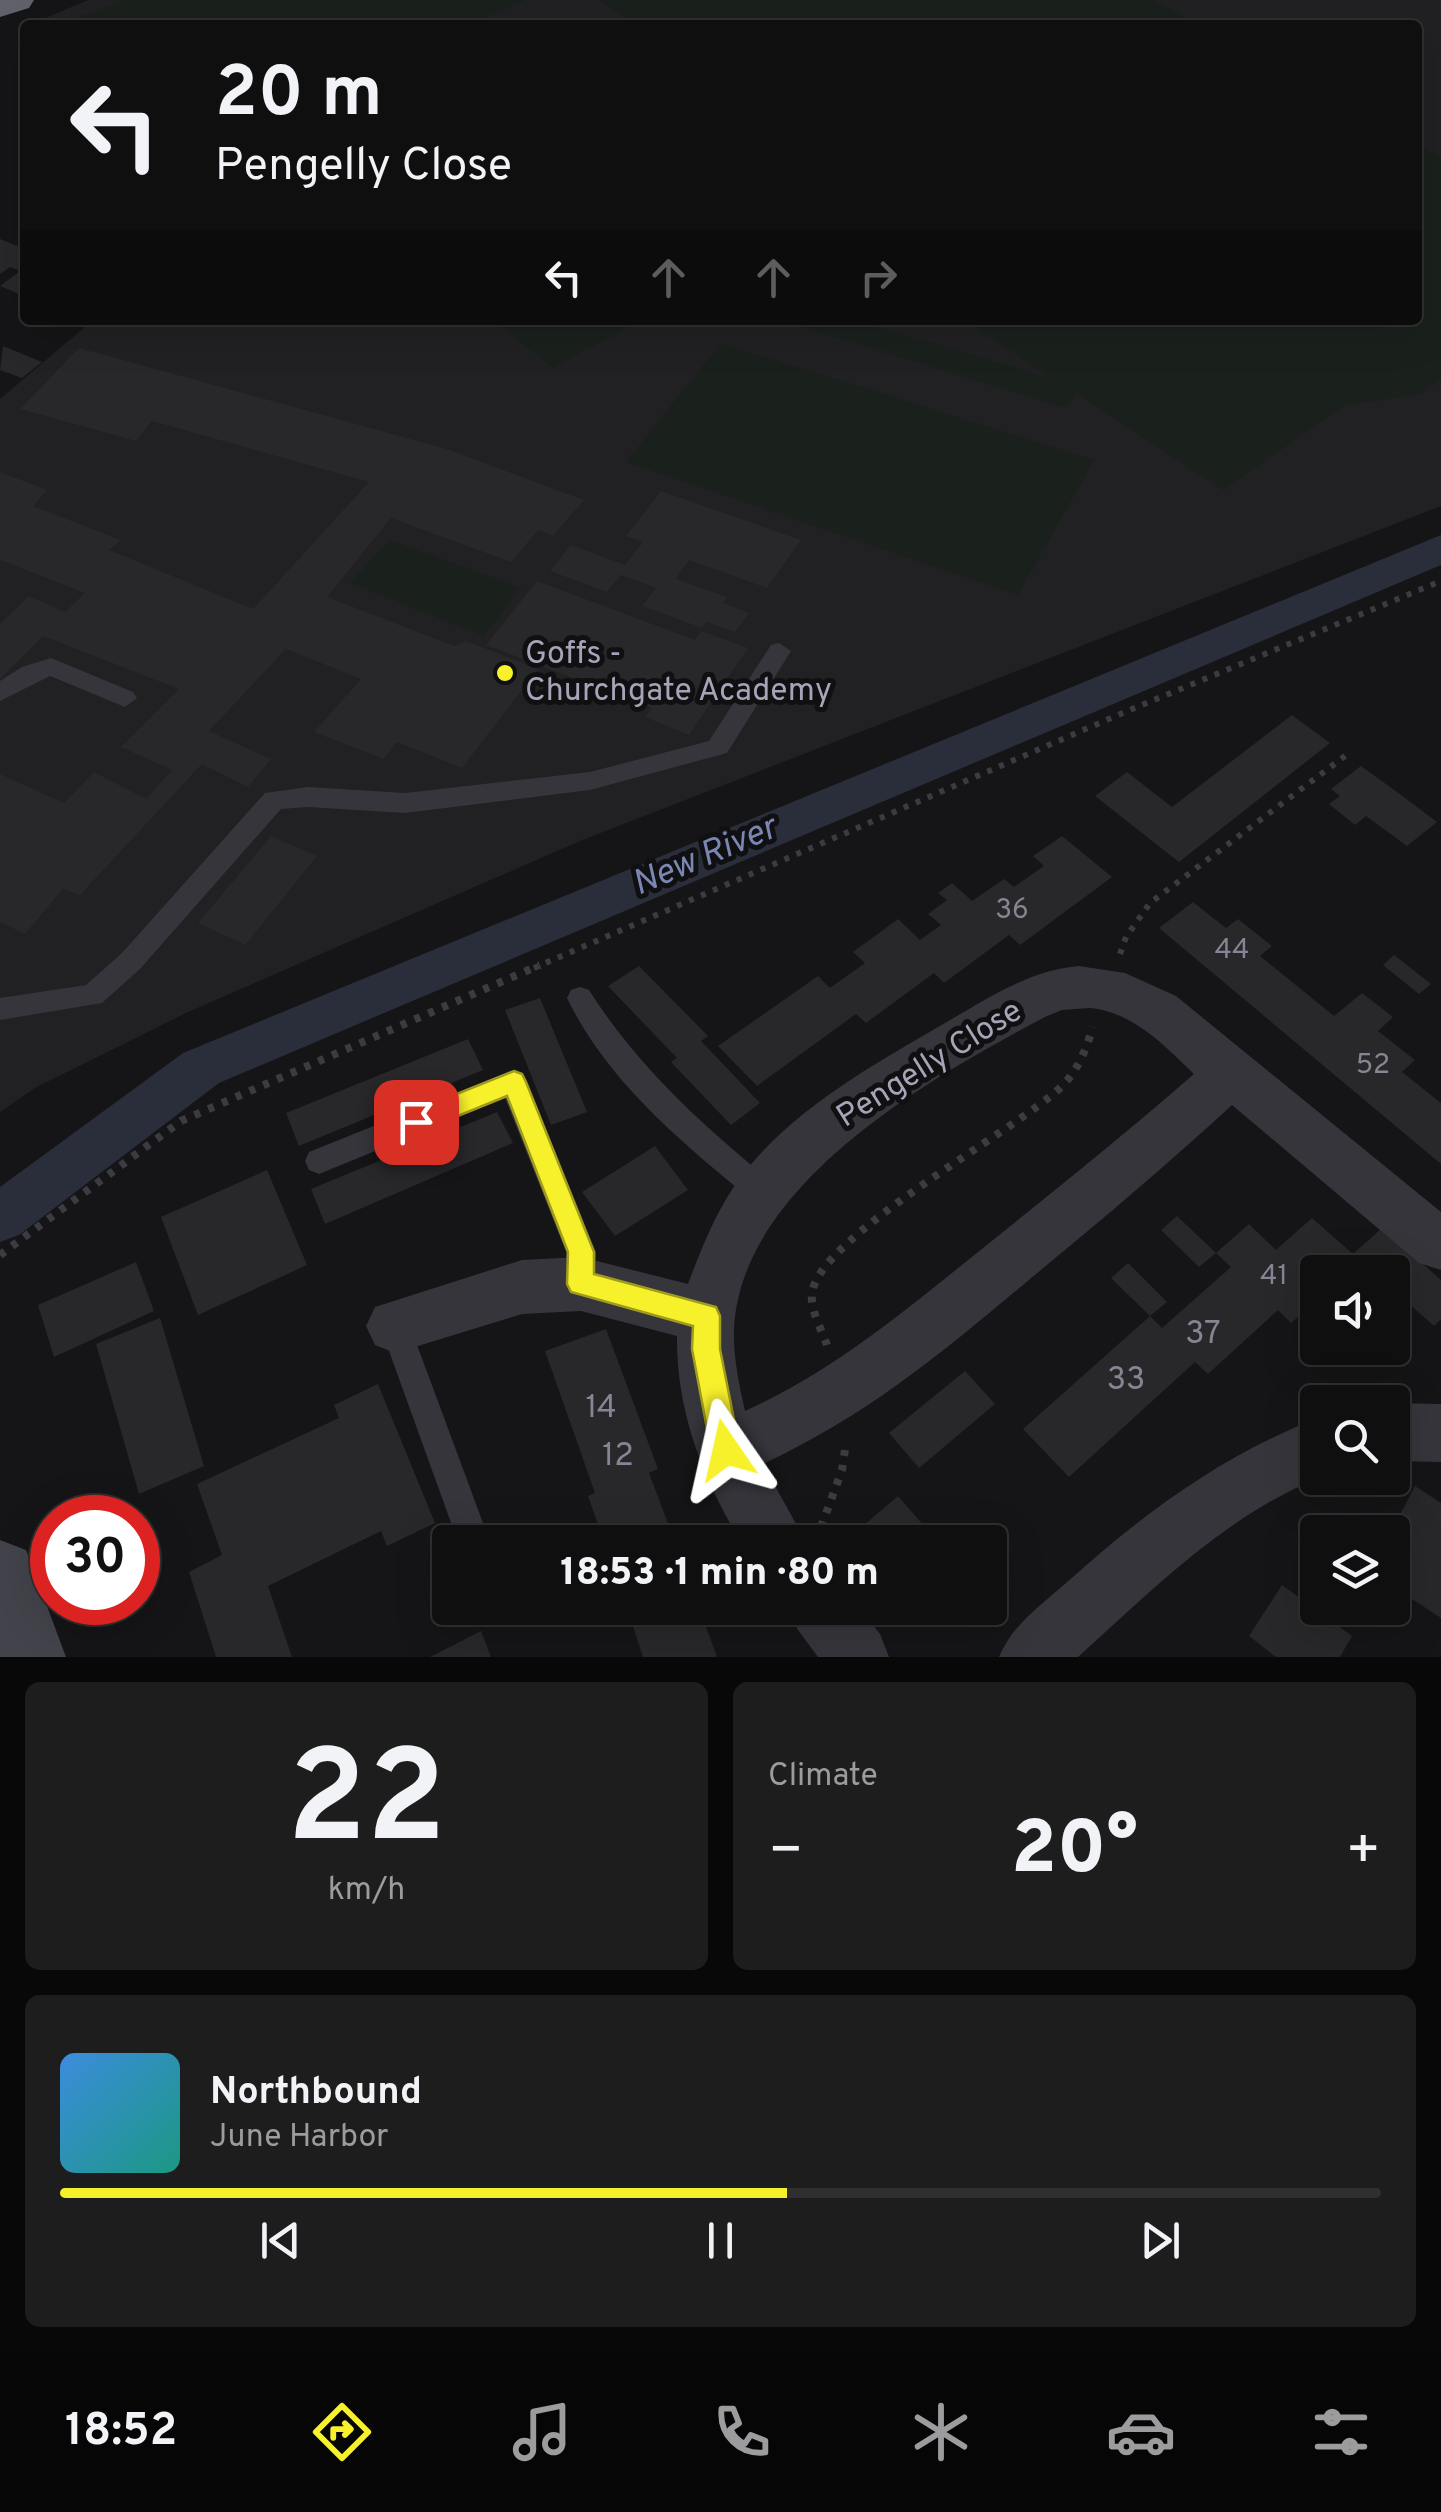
<!DOCTYPE html>
<meta charset="utf-8">
<style>
body{margin:0;font-family:Overpass,sans-serif;background:#1e1d1e;color:#f1f3f6;height:100vh;display:flex;flex-direction:column;font-size:38px;white-space:nowrap}
*{box-sizing:border-box;margin:0}
p{font-size:32px;color:#9c9c9f}
.icon{flex:none;width:55px;height:55px;fill:none;stroke:currentColor;stroke-width:2;stroke-linecap:round;stroke-linejoin:round}
.map{position:relative;height:1657px;overflow:hidden}
.drawer{display:flex;flex-direction:column;gap:25px;padding:25px;background:#090809;flex:1}
.drawer>*{flex:none}
.hud{position:absolute;left:20px;top:20px;width:1402px;height:305px;border-radius:10px;box-shadow:0 10px 40px #0002,0 0 0 2px #302f30;background:#100f10;color:#f1f3f6;overflow:hidden}
.controls{position:absolute;left:1300px;top:1255px;display:grid;gap:20px}
.controls a{display:grid;place-items:center;width:110px;height:110px;border-radius:10px;background:#100f10;box-shadow:0 10px 40px #0002,0 0 0 2px #302f30;font-size:50px}
.speed{position:absolute;left:30px;top:1495px;display:flex;gap:20px;font-size:50px;font-weight:700;text-align:center}
.speed>*{display:grid;place-content:center;width:130px;height:130px;border-radius:50%;background:#100f10;box-shadow:0 10px 40px #0002,0 0 0 2px #302f30;line-height:1}
.speed .limit{border:15px solid #d22;background:#fff;color:#111}
.pin{position:absolute;display:grid;place-items:center;width:85px;height:85px;color:#fff;margin:-42px;border-radius:20px;box-shadow:0 5px 15px #0006}
.me{position:absolute;width:110px;margin:-55px;rotate:349deg;stroke-linejoin:round;filter:drop-shadow(0 0 8px #0008)}
.turn{display:flex;align-items:center;gap:35px;height:210px;padding:0 30px;font-size:45px}
.turn .icon{width:130px;height:130px;stroke-width:2.5}
.turn b{display:block;font-size:70px;line-height:85px}
.lanes{display:flex;align-items:center;height:95px;padding:0 30px;background:#0003;justify-content:center;gap:50px;direction:ltr}
.lanes .off{opacity:.35}
.big{font-size:75px;font-weight:800;line-height:1.1}
.drawer .card{flex:1;display:flex;flex-direction:column;justify-content:center;gap:15px;min-width:0;padding:0 35px;border-radius:15px;background:#1e1d1e}
.drawer .dial{align-items:center;gap:0}
.dial b{font-size:130px;line-height:1}
.song{display:flex;align-items:center;gap:30px}
.cover{width:120px;height:120px;border-radius:15px;background:linear-gradient(135deg,hsl(210 70% 55%),hsl(170 70% 35%))}
.played{height:10px;border-radius:5px;background:linear-gradient(90deg,#f7f12b 55%,#302f30 55%)}
.keys{display:flex;justify-content:space-around;direction:ltr}
.heat{display:flex;justify-content:space-between;align-items:center;font-size:55px;direction:ltr}
.drawer .tiles{flex:1;display:grid;gap:25px;grid-template-columns:1fr 1fr}
.card:last-child{grid-column:span 2}
.trip{position:absolute;left:432px;top:1525px;width:575px;height:100px;border-radius:10px;background:#100f10;box-shadow:0 10px 40px #0002,0 0 0 2px #302f30;font-weight:800;line-height:100px;text-align:center}
.menu{display:flex;height:160px;justify-content:space-around;align-items:center;background:#060606;color:#9c9c9f}
.menu .icon{width:70px;height:70px}
.menu .on{color:#f7f12b}
.menu b{font-size:45px;color:#f1f3f6}
.map>svg:first-child{display:block}
</style>
<div class="map">
<svg width="1441" height="1657" viewBox="0 0 1441 1657">
<rect width="100%" height="100%" fill="#151416"/>
<polygon fill="#212023" points="88,0 1441,0 1441,506 580,841 186,1013 35,1088 0,1112 0,399 93,320 1418,320 1418,25 29,25"/>
<g fill="#1a211d">
<polygon points="124,0 527,0 466,25 57,25"/>
<polygon points="598,0 1153,0 1189,18 1177,25 637,25"/>
<polygon points="1418,145 1441,157 1441,378 1421,394 1345,405 1223,490 1076,393 1066,408 778,320 853,320 1051,378 965,320 1418,320"/>
<polygon points="493,320 642,320 553,368"/>
<polygon points="721,343 1094,460 1018,595 626,462"/>
<polygon points="390,540 521,588 484,636 350,583"/>
</g>
<g fill="none" stroke-linecap="round" stroke-linejoin="round">
<polygon fill="#2a2e3a" fill-rule="evenodd" points="1441,535 1441,565 219,1083 19,1235 0,1242 0,1187 183,1053"/>
</g>
<g fill="#28272a">
<polygon points="0,239 25,249 25,290 19,294 0,286 20,271 10,267 0,274"/>
<polygon points="3,346 42,362 22,378 0,370"/>
<polygon points="79,348 447,449 584,500 553,536 538,530 511,562 391,518 327,597 454,646 466,641 538,669 462,768 397,742 384,759 314,732 361,679 286,649 209,731 271,759 248,787 202,764 80,895 63,889 25,934 0,922 0,774 64,803 94,772 146,799 172,770 121,747 179,689 43,636 0,679 0,624 29,596 65,612 85,593 0,560 0,472 47,490 33,506 121,540 109,550 253,609 369,482 152,421 136,441 20,409"/>
<polygon points="661,491 801,540 767,588 689,560 676,579 727,597 723,603 749,613 735,632 706,622 702,628 642,606 656,588 621,575 607,592 550,571 571,545 625,565 643,542 626,536"/>
<polygon points="537,581 695,640 701,631 748,648 689,735 645,717 652,708 486,645"/>
<polygon points="1292,715 1330,743 1179,862 1095,796 1127,772 1172,807"/>
<polygon points="1361,766 1397,792 1437,822 1407,846 1366,816 1355,825 1329,804 1340,796 1331,789"/>
<polygon points="271,836 317,856 245,945 198,923"/>
<polygon points="1062,836 1112,877 1020,945 1009,935 944,983 934,973 866,1023 856,1014 757,1086 718,1046 818,976 830,988 865,963 853,952 898,919 920,940 941,925 928,914 947,900 938,893 952,883 972,901 1004,879 1014,887 1044,866 1033,856"/>
<polygon points="1193,902 1226,928 1238,919 1272,946 1260,956 1334,1016 1362,993 1393,1017 1378,1031 1415,1060 1402,1072 1441,1103 1441,1164 1159,928"/>
<polygon points="1394,955 1431,984 1419,994 1383,965"/>
<polygon points="639,966 708,1036 701,1041 760,1103 731,1125 671,1062 677,1058 608,986"/>
<polygon points="540,998 587,1112 551,1125 505,1010"/>
<polygon points="468,1039 483,1070 299,1146 286,1113"/>
<polygon points="497,1112 513,1143 325,1224 311,1189"/>
<polygon points="655,1146 688,1190 615,1236 582,1192"/>
<polygon points="267,1170 307,1265 198,1315 161,1217"/>
<polygon points="1177,1216 1216,1253 1249,1224 1276,1250 1312,1218 1353,1254 1382,1228 1441,1280 1441,1319 1434,1326 1392,1289 1392,1272 1374,1272 1360,1259 1345,1272 1318,1272 1318,1299 1291,1323 1278,1310 1208,1374 1195,1362 1069,1477 1023,1429 1150,1316 1162,1328 1231,1267 1216,1253 1199,1267 1161,1230"/>
<polygon points="136,1262 154,1311 54,1357 38,1305"/>
<polygon points="1128,1263 1167,1302 1150,1316 1111,1278"/>
<polygon points="160,1318 204,1466 139,1494 96,1344"/>
<polygon points="606,1329 658,1469 649,1473 675,1542 604,1542 588,1496 595,1493 545,1351"/>
<polygon points="965,1371 995,1404 919,1468 889,1433"/>
<polygon points="378,1384 435,1523 387,1546 381,1531 268,1586 292,1657 216,1657 189,1572 222,1555 197,1484 339,1418 334,1405"/>
<polygon points="1415,1486 1441,1503 1441,1618 1392,1586 1392,1530"/>
<polygon points="898,1496 938,1542 853,1542 849,1538"/>
<polygon points="1318,1559 1318,1601 1300,1588"/>
<polygon points="1282,1585 1352,1636 1340,1657 1276,1657 1249,1636"/>
<polygon points="627,1608 699,1608 717,1657 643,1657"/>
<polygon points="481,1631 491,1657 430,1657"/>
</g>
<g fill="none" stroke-linecap="round" stroke-linejoin="round">
<g stroke="#3b3b42" stroke-width="6" stroke-dasharray="5 8" stroke-linecap="butt">
<polyline points="1120,954 1126,937 1150,903 1349,753"/>
<polyline points="534,968 1125,712 1441,581"/>
</g>
<g stroke="#3b3b42" stroke-width="8" stroke-dasharray="6 9" stroke-linecap="butt">
<polyline points="0,1255 181,1121 540,965"/>
<path d="M827 1345C822 1331 810 1309 812 1294 816 1238 1017 1130 1061 1087 1078 1071 1086 1049 1093 1027"/>
<polyline points="821,1527 842,1470 846,1443"/>
</g>
<g fill="#36353b" fill-rule="evenodd">
<polygon points="779,643 791,651 727,753 590,790 405,813 308,807 281,809 140,969 102,1003 0,1020 0,998 86,985 122,953 265,793 308,787 405,793 590,772 709,741 771,645"/>
<polygon points="51,658 133,692 137,698 125,707 50,676 0,701 0,681 22,667"/>
<path d="M580 987 589 990C638 1067 702 1125 772 1182L776 1191 772 1200 762 1204 752 1200C682 1143 607 1081 567 998L571 990Z"/>
<polygon points="513,1070 523,1073 527,1082 596,1252 596,1284 592,1294 581,1298 570,1294 566,1284 566,1252 505,1098 319,1174 309,1170 305,1161 309,1152"/>
<polygon points="395,1312 406,1316 410,1326 486,1531 481,1542 459,1542 454,1531 380,1326 384,1316"/>
</g>
<g fill="#36353b" fill-rule="evenodd">
<path d="M1079 966 1125 973 1176 996 1441 1212V1270L1419 1263 1232 1105C1169 1163 1103 1219 1036 1274 945 1350 872 1413 763 1464L806 1542H741C703 1479 676 1411 677 1336L581 1311 522 1314 395 1353 375 1345 366 1326 375 1307 522 1260 581 1257 688 1284C702 1247 718 1206 743 1174 796 1107 873 1065 945 1023 987 999 1029 970 1079 966ZM1090 1008C1133 1012 1165 1046 1194 1074 1125 1134 1054 1191 983 1248 907 1309 834 1371 745 1411 739 1384 733 1356 734 1328 742 1183 932 1077 1045 1017L1062 1010Z"/>
<polygon points="1392,1403 1441,1404 1441,1462 1392,1461"/>
<path d="M1318 1418 1319 1478C1226 1515 1151 1591 1078 1657H999C1012 1625 1040 1606 1066 1583 1143 1514 1220 1456 1318 1418Z"/>
<polygon points="788,1608 859,1608 880,1634 889,1657 818,1657 798,1630"/>
</g>
<polygon fill="#43434b" fill-rule="evenodd" points="0,1540 26,1550 66,1657 0,1657"/>
<polygon fill="#61616c" fill-rule="evenodd" points="0,0 34,0 29,8 0,17"/>
</g>
<polygon fill="#f7f12b" stroke="#a19d1c" stroke-width="2.5" points="514,1071 522,1074 526,1082 594,1252 594,1274 716,1307 720,1316 720,1349 740,1450 736,1460 726,1465 715,1460 711,1450 692,1349 693,1326 571,1292 567,1284 568,1252 507,1096 416,1133 407,1130 403,1122 407,1114"/>
<circle fill="#f7f12b" stroke="#100f11" stroke-width="4" cx="505" cy="673" r="10"/>
<g text-anchor="middle" dominant-baseline="central" stroke-width="10" stroke-linejoin="round" paint-order="stroke">
<g font-size="28" fill="#858593">
<text x="1012" y="911">36</text>
<text x="1232" y="951">44</text>
<text x="1373" y="1066">52</text>
<text x="1274" y="1277">41</text>
</g>
<g font-size="32" fill="#a5a5b7" stroke="#100f11" text-anchor="start">
<text x="525" y="655">Goffs -<tspan x="525" dy="37">Churchgate Academy</tspan></text>
</g>
<g font-size="32" fill="#a5a5b7" stroke="#100f11">
<text transform="translate(930 1065) rotate(-32)">Pengelly Close</text>
</g>
<g font-size="32" fill="#858593">
<text x="1203" y="1335">37</text>
<text x="1126" y="1381">33</text>
<text x="601" y="1409">14</text>
<text x="618" y="1457">12</text>
</g>
<g font-size="35" font-style="italic" fill="#7b87b3" stroke="#100f11">
<text transform="translate(705 857) rotate(-23)">New River</text>
</g>
</g>
</svg>
<div class="controls">
<a><svg class="icon" aria-label="sound" viewBox="0 0 24 24"><path d="M4 9h4l5-4v14l-5-4H4zM17 9q2 3 0 6"/></svg></a>
<a><svg class="icon" aria-label="search" viewBox="0 0 24 24"><circle cx="10" cy="10" r="6"/><path d="M15 15l6 6"/></svg></a>
<a><svg class="icon" aria-label="layers" viewBox="0 0 24 24"><path d="M12 4l9 5-9 5-9-5zM3 14l9 5 9-5"/></svg></a>
</div>
<div class="speed"><div class="limit">30</div></div>
<div class="pin" style="left:416px;top:1122px;background:#d93025"><svg class="icon" aria-label="arrive" viewBox="0 0 24 24"><path d="M6 21V4h12l-3 4 3 4H6"/></svg></div>
<svg class="me" style="left:726px;top:1450px" viewBox="-20 -20 40 40"><path d="M0-17L14 15 0 8-14 15z" fill="#f7f12b" stroke="#fff" stroke-width="4"/></svg>
<div class="trip">18:53 · 1 min · 80 m</div>
<div class="hud">
<div class="turn"><svg class="icon" aria-label="left" viewBox="0 0 24 24"><path d="M17 20v-9H6M10 6l-5 5 5 5"/></svg><div><b>20 m</b>Pengelly Close</div></div>
<div class="lanes"><svg class="icon" aria-label="left" viewBox="0 0 24 24"><path d="M17 20v-9H6M10 6l-5 5 5 5"/></svg><svg class="icon off" aria-label="ahead" viewBox="0 0 24 24"><path d="M12 20V5M6 11l6-6 6 6"/></svg><svg class="icon off" aria-label="ahead" viewBox="0 0 24 24"><path d="M12 20V5M6 11l6-6 6 6"/></svg><svg class="icon off" aria-label="right" viewBox="0 0 24 24"><path d="M7 20v-9h11M14 6l5 5-5 5"/></svg></div>
</div>
</div>
<section class="drawer">
<div class="tiles">
<div class="card dial"><b>22</b><p>km/h</p></div>
<div class="card"><p>Climate</p>
<div class="heat"><a>−</a><b class="big">20°</b><a>+</a></div>
</div>
<div class="card">
<div class="song"><i class="cover"></i><div><b>Northbound</b><p>June Harbor</p></div></div>
<div class="played"></div>
<div class="keys"><svg class="icon" aria-label="previous" viewBox="0 0 24 24"><path d="M18 5L8 12l10 7zM5 5v14"/></svg><svg class="icon" aria-label="pause" viewBox="0 0 24 24"><path d="M8 5v14M16 5v14"/></svg><svg class="icon" aria-label="next" viewBox="0 0 24 24"><path d="M6 5l10 7-10 7zM19 5v14"/></svg></div>
</div>
</div>
</section>
<nav class="menu">
<b>18:52</b>
<svg class="icon on" aria-label="directions" viewBox="0 0 24 24"><path d="M12 3l9 9-9 9-9-9zM9 14v-3h6M13 9l2 2-2 2"/></svg>
<svg class="icon" aria-label="music" viewBox="0 0 24 24"><path d="M9 18V5l10-2v13"/><circle cx="6" cy="18" r="3"/><circle cx="16" cy="16" r="3"/></svg>
<svg class="icon" aria-label="phone" viewBox="0 0 24 24"><path d="M5 4h4l2 5-3 2q2 4 5 5l2-3 5 2v4C11 20 4 13 5 4z"/></svg>
<svg class="icon" aria-label="climate" viewBox="0 0 24 24"><path d="M12 3v18M4 7l16 10M4 17L20 7"/></svg>
<svg class="icon" aria-label="car" viewBox="0 0 24 24"><path d="M5 17H2v-5l4-1 3-4h7l3 4 3 1v5h-3M9 17h6M6 11h13"/><circle cx="7" cy="17" r="2"/><circle cx="17" cy="17" r="2"/></svg>
<svg class="icon" aria-label="filters" viewBox="0 0 24 24"><path d="M4 7h16M4 17h16"/><circle cx="9" cy="7" r="2"/><circle cx="15" cy="17" r="2"/></svg>
</nav>
